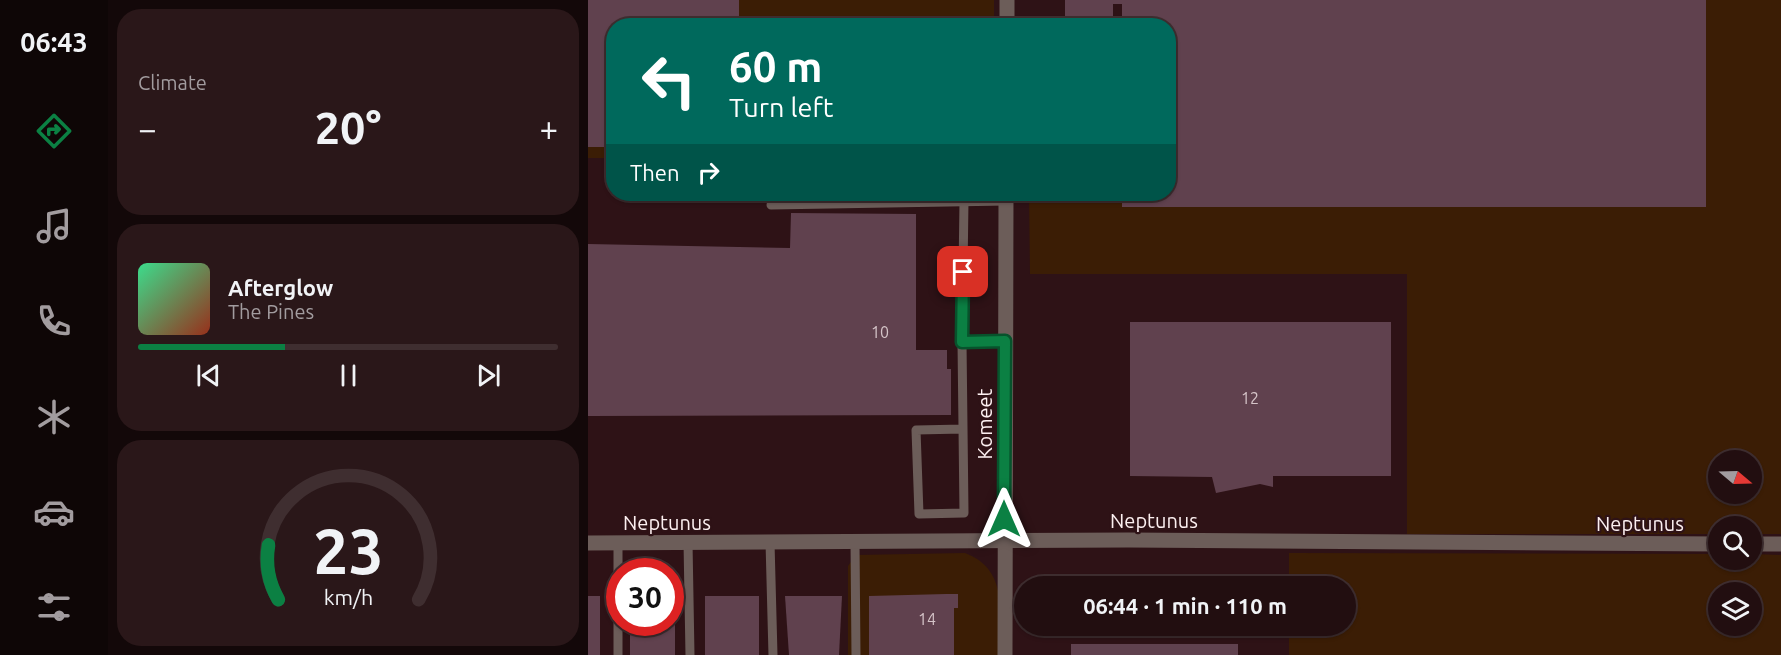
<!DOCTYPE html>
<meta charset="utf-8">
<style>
body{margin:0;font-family:Ubuntu,sans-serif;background:#2a1719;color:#f1f3f6;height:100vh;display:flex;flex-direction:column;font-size:22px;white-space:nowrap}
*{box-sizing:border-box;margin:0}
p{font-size:20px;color:#a29c9f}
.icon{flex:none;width:33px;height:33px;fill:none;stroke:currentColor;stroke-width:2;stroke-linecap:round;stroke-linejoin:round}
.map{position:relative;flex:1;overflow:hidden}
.details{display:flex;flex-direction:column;gap:9px;padding:9px;background:#130809;width:480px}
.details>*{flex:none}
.hud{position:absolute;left:18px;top:18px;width:570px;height:183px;border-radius:24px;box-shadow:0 2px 4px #0004,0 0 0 2px #3f2e30;background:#00695c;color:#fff;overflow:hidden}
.needle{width:39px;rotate:109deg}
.buttons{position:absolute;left:1120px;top:450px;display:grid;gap:12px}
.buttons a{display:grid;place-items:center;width:54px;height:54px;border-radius:50%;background:#220e10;box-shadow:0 2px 4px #0004,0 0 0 2px #3f2e30;font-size:30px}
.speed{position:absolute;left:18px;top:558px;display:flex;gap:12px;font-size:30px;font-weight:700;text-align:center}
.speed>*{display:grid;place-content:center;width:78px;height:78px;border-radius:50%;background:#220e10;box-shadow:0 2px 4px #0004,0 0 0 2px #3f2e30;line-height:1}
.speed .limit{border:9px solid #d22;background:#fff;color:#111}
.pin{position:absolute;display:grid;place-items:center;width:51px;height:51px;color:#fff;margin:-26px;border-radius:12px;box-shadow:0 3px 9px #0006}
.me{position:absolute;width:66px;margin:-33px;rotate:0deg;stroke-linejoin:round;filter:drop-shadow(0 0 4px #0008)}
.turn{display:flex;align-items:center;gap:21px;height:126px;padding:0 24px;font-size:27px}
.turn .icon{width:78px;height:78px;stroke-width:2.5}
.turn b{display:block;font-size:42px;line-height:51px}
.then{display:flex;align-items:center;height:57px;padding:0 24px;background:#0003;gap:12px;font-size:22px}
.big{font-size:45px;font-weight:600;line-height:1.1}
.details .tile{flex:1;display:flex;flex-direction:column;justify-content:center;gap:9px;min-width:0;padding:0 21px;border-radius:24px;background:#2a1719}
.details .dial{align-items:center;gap:0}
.dial svg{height:156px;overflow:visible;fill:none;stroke:#3f2e30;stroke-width:7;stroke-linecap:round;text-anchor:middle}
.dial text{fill:#f1f3f6;stroke:none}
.song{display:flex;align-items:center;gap:18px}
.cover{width:72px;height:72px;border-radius:9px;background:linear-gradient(135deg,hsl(150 70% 55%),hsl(10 70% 35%))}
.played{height:6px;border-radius:3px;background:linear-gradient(90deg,#0b8043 35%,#3f2e30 35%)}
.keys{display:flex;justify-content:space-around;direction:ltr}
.heat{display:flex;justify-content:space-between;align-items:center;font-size:33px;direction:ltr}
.trip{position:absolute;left:426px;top:576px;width:342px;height:60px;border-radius:30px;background:#220e10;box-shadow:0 2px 4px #0004,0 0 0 2px #3f2e30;font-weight:600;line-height:60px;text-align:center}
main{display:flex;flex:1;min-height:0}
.tabs{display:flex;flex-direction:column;width:108px;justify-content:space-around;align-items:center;background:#0e0606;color:#a29c9f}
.tabs .icon{width:42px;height:42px}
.tabs .active{color:#0b8043}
.tabs b{font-size:27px;color:#f1f3f6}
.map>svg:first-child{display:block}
</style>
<main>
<nav class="tabs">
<b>06:43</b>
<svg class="icon active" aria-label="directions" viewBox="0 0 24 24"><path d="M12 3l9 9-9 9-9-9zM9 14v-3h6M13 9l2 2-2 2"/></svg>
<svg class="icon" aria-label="music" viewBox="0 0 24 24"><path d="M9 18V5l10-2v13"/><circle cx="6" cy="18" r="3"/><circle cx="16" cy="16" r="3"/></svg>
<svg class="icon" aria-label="phone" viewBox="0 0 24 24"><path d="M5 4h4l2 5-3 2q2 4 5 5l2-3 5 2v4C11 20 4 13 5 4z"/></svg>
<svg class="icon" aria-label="climate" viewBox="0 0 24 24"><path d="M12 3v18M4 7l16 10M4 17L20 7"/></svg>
<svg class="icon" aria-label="car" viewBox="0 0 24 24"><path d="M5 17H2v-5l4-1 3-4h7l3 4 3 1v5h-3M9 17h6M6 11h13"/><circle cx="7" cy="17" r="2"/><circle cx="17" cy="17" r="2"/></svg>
<svg class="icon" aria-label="filters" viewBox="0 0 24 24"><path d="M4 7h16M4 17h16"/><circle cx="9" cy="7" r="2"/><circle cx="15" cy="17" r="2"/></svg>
</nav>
<section class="details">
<div class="tile"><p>Climate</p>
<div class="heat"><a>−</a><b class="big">20°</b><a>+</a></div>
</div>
<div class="tile">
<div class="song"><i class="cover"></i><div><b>Afterglow</b><p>The Pines</p></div></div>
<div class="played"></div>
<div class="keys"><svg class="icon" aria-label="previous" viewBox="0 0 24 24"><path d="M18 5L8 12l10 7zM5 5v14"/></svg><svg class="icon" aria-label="pause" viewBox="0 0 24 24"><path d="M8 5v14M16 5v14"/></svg><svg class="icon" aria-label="next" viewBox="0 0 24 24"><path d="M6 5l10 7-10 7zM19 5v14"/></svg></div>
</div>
<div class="tile dial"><svg viewBox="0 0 100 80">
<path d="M14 69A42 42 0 1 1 86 69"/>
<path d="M14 69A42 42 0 0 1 9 41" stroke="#0b8043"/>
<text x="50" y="56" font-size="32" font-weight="700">23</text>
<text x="50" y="72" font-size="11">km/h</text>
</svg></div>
</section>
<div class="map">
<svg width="1193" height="655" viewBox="0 0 1193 655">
<rect width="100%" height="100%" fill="#2e1216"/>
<g fill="#3b1d05" fill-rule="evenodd">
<polygon points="0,0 406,0 406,25 26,26 25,158 0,158"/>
<path d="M1029 0H1193V534H1164V526H1131V534H819V274H442L441 194H580ZM1131 460H1164V494H1131Z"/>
<path d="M377 553C422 570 411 615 412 655H260V566L268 555Z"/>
<path d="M701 553 1131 554V560H1164V554L1193 555V655H701V626H758V586H701ZM1131 592H1164V626H1131Z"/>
</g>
<g fill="#60414e">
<polygon points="0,0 151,0 151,26 26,26 26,147 0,147"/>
<polygon points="477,0 1118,0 1118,207 534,207 534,194 580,194 580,26 534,26 534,4 525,4 525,26 477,26"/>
<polygon points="203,213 328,214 328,350 359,350 359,369 363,369 363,415 0,416 0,244 202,248"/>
<polygon points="542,322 803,322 803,476 685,476 685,487 672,484 628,493 624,477 542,476"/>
<polygon points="358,594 370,594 370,608 366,608 366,655 281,655 281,596"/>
<rect x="0" y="596" width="12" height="59"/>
<polygon points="82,596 87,596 87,655 42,655 42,622 82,622"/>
<rect x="117" y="596" width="54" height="59"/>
<polygon points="197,596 254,596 251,655 201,655"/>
<rect x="483" y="644" width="167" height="11"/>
</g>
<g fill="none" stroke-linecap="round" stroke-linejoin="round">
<g stroke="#6c5d59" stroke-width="9">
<polyline points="183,205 418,201"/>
<polyline points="374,342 376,201"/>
<polyline points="375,429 328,430 331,514 376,513 374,342 417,341"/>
<polyline points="100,542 102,655"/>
<polyline points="182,542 185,655"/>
<polyline points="267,542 268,655"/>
<polyline points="30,543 30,655"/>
</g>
<g stroke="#6c5d59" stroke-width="15">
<polyline points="419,26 419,0"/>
<polyline points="0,543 540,540 1131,544"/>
<polyline points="1164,544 1193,544"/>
<polyline points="417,655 418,194"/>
</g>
</g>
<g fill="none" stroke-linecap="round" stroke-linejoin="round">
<g stroke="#07532c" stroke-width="15">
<polyline id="route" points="375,272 374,342 417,341 416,519"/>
</g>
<use href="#route" stroke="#0b8043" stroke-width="10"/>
</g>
<g text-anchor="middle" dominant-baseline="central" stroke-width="4.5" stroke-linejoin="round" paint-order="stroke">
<g font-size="16" fill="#d5c4c8">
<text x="292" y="332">10</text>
<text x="662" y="398">12</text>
<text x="339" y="619">14</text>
</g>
<g font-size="20" fill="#fceff0" stroke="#2e1216">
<text transform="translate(396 424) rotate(-90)">Komeet</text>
<text x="566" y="520">Neptunus</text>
<text x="79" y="522">Neptunus</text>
<text x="1052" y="523">Neptunus</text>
</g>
</g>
</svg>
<div class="buttons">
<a><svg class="needle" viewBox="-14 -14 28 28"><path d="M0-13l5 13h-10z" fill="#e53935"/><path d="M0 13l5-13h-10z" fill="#a29c9f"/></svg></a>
<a><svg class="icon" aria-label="search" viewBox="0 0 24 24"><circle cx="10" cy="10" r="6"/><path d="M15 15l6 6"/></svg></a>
<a><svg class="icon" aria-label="layers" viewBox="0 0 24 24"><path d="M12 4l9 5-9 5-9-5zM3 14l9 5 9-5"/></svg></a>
</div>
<div class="speed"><div class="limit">30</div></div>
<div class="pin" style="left:375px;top:272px;background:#d93025"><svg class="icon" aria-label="arrive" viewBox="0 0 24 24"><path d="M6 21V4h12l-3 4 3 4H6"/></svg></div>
<svg class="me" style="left:416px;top:519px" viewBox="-20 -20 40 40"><path d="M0-17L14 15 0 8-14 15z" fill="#0b8043" stroke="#fff" stroke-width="4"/></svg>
<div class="trip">06:44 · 1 min · 110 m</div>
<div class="hud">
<div class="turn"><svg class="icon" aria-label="left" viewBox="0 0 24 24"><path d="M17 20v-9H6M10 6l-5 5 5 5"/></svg><div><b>60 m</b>Turn left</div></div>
<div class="then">Then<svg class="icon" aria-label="right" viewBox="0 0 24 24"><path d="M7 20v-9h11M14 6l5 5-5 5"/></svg></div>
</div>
</div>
</main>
